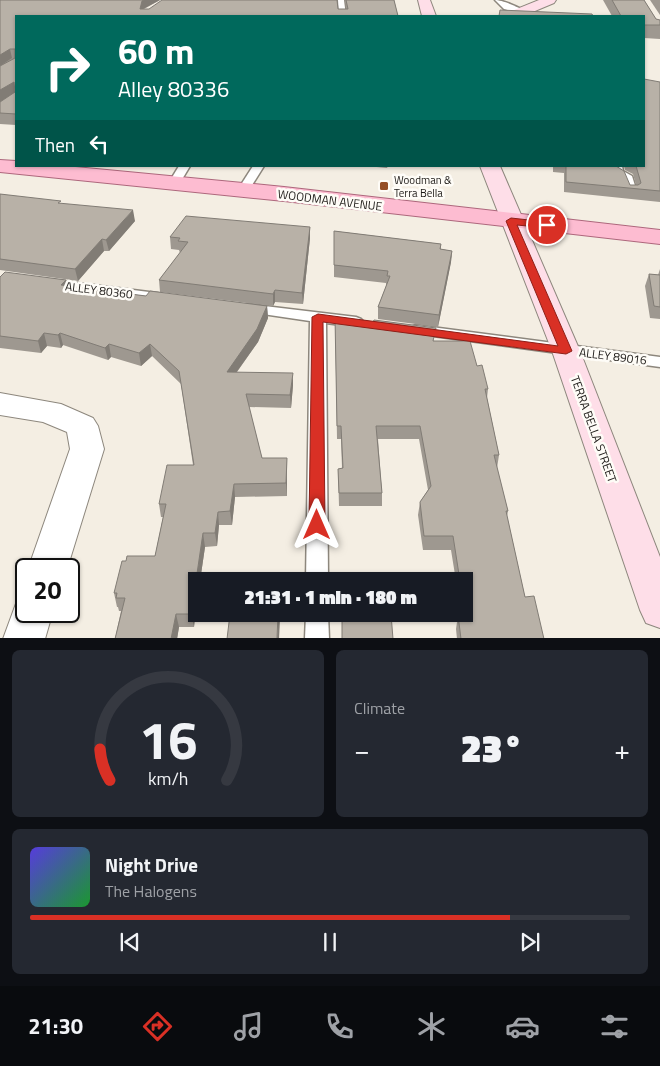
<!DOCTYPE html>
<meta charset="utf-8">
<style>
body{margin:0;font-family:"Titillium Web",sans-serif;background:#242831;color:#f1f3f6;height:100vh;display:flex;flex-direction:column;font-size:19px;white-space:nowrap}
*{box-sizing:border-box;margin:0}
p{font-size:16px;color:#9ea1a6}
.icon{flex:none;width:28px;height:28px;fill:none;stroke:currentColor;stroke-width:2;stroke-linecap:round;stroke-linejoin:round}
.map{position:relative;height:638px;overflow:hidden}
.drawer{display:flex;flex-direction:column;gap:12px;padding:12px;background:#0d0f14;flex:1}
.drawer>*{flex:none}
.banner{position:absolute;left:15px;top:15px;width:630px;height:152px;border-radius:0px;box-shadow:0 1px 4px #0004;background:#00695c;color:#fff;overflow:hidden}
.speed{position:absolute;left:15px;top:558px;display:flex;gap:10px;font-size:25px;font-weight:700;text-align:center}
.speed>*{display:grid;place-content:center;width:65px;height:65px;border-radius:50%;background:#171b24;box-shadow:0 1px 4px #0004;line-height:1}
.speed .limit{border:2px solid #111;border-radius:8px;background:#fff;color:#111}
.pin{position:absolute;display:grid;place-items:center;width:42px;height:42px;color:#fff;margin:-21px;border:2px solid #fff;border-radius:50%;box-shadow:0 1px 5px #0007}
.me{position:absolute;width:55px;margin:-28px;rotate:0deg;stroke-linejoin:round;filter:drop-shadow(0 0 4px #0008)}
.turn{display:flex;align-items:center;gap:18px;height:105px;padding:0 20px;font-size:22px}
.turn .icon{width:65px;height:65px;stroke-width:2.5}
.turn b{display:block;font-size:35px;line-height:42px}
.then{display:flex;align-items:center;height:48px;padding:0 20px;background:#0003;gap:10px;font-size:19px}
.big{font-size:38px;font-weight:800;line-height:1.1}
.drawer .tile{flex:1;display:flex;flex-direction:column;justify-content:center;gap:8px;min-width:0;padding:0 18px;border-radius:8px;background:#242831}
.drawer .dial{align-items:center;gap:0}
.dial svg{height:130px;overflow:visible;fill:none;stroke:#363941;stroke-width:7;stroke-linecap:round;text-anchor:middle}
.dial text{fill:#f1f3f6;stroke:none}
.song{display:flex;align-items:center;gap:15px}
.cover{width:60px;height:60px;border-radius:8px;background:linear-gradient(135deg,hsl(250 70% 55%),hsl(130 70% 35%))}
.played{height:5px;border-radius:2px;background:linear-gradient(90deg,#d93025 80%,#363941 80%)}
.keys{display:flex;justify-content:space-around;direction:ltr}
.heat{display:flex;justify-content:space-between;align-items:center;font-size:28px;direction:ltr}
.drawer .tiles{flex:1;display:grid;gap:12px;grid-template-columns:1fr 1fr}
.tile:last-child{grid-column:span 2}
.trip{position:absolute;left:188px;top:572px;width:285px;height:50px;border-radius:0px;background:#171b24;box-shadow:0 1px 4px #0004;font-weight:800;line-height:50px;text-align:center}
.tab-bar{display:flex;height:80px;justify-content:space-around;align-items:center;background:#090b0e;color:#9ea1a6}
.tab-bar .icon{width:35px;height:35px}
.tab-bar .selected{color:#d93025}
.tab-bar b{font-size:22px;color:#f1f3f6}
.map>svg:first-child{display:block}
</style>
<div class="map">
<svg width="660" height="639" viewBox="0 0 660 639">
<rect width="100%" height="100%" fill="#f4eee3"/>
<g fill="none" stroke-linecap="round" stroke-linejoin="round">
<g stroke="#8d877d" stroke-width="3">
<g id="lane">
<polygon points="338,0 344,0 346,16 339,16"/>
<path d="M495 0C502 0 519 7 526 12L522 14 504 9Z"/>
<polygon points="179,166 190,166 178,186 170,186 168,184"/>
<polygon points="253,166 264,166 247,193 239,193 237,191"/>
<polygon points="611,166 622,166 623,171 632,176 637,192 635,194 627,194 623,180 614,175"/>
<polygon points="46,279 157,293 162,294 164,297 162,300 157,301 41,286 39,283 41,280"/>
<polygon points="247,304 356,317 361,319 364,322 361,325 356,327 326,323 328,581 306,581 310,321 242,311 240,308 242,305"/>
<polygon points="416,325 660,357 660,367 411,333 408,330 411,327"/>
<polygon points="306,614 328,614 329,639 305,639"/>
</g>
</g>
<g stroke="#8d877d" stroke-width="2">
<g id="street">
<polygon points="0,393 61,404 93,418 98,426 104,449 67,569 28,569 70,449 67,432 43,422 0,415"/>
<polygon points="26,595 26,611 53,611 45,639 3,639 18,598"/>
</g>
</g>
<g stroke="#8d877d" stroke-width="2">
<g id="secondary">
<polygon points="418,0 430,0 436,16 422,16"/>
<polygon points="539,0 556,0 554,3 523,16 505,16 507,13"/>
<polygon points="480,166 500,166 580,351 660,557 660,628 646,623 640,610 552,351"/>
</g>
</g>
<g stroke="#ad677c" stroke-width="2">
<polygon id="primary" points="0,160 16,161 16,166 65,166 284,187 660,230 660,244 284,201 0,172"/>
</g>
<use href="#lane" fill="#fff" fill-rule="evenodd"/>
<use href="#street" fill="#fff" fill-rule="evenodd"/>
<use href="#secondary" fill="#fedee8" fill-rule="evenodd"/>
<use href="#primary" fill="#fdbcd1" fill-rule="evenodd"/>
</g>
<g fill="#9e9890">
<polygon points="0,0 160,0 144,9 346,9 345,0 394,0 398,16 16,16 16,125 0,124"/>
<polygon points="603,0 644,0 656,19 660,20 660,39 644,38 644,16 612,16"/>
<polygon points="650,0 660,0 660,15"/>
<polygon points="660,82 660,202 564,192 564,173 553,172 553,166 616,166 630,185 636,185 633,174 625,170 624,166 644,166"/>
<polygon points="366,166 388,166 387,168"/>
<polygon points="0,194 62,204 135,221 109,251 104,251 78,281 0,270"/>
<polygon points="310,227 310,238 303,304 275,302 273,306 160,292 159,280 180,253 179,250 171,249 170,237"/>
<polygon points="334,231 441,244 441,249 452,251 451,262 438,327 378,319 378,307 386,286 386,283 334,277"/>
<polygon points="660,269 660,319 650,318 645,286 649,274 658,275"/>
<polygon points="0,277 66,280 67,286 146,296 267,306 268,318 258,342 237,372 293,385 291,408 249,407 262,458 287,458 287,496 235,497 232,525 219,525 217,546 205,547 200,581 196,581 196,608 194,627 179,627 177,639 115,639 121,611 119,611 118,607 117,607 114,593 126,561 155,556 163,517 161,517 159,504 193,465 181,384 152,356 141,366 111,357 108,360 63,345 61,348 47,346 41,353 0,348"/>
<polygon points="335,317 435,341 477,366 488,389 487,398 499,455 497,468 508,511 507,516 525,597 544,639 457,639 456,629 458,615 461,615 461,614 464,614 464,581 456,581 451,550 423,550 418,515 420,502 428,490 419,439 378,439 382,493 382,506 339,506 338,469 342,468 341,439 337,439"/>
</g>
<g fill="#817c75">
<polygon points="144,0 160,0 143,9 140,9 142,1"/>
<polygon points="10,49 12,58 0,66 0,55"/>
<polygon points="14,82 16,92 0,102 0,90"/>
<polygon points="133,210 135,221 109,251 106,240"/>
<polygon points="310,227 310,238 303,304 302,293"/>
<polygon points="102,239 104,251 78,281 75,269"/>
<polygon points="452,251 451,262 438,327 439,315"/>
<polygon points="66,280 68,292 61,285"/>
<polygon points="275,290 275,302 273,306 273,294"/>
<polygon points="267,306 268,318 258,342 228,384 227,372"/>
<polygon points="44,333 47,346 41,353 38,341"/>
<polygon points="60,333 63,345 61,348 58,335"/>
<polygon points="109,344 111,357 108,360 105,348"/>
<polygon points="150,344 152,356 141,366 139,353"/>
<polygon points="293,373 293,385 291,408 290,395"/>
<polygon points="287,458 287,496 286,483"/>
<polygon points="234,484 235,497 232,525 230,511"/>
<polygon points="218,512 219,525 217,546 215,533"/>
<polygon points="203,533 205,547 200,581 196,581 196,608 194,627 191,614"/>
<polygon points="176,614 179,627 177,639 171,639"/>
<polygon points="278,614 279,614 280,619 279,639 277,639"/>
</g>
<g fill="#b8b1a7" stroke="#817c75">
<polygon points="0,0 144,0 142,1 140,9 149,9 162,0 337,0 338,9 348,9 346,0 394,0 398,16 16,16 16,114 0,113 0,102 15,92 14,82 0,90 0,66 15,58 15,49 10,49 0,55"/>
<polygon points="612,0 644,0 656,19 660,20 660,25 644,25 644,16 621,16"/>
<polygon points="500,10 592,14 593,16 499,16"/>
<polygon points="644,79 660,82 660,191 566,182 566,166 616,166 624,171 630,185 638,185 641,183 636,166 644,166"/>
<polygon points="0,194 61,201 58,203 133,210 106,240 102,239 75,269 0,259"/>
<polygon points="186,216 310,227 302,293 275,290 273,294 159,280 188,242 178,241 180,238 170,237"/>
<polygon points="334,231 441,244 440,249 452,251 439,315 378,307 390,276 387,276 388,271 334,265"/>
<polygon points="5,272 66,280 61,285 146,296 150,291 267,306 257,329 227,372 293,373 290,395 246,394 262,458 287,458 286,483 234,484 230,511 218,512 215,533 203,533 191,614 176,614 171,639 115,639 125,598 116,598 117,593 114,593 122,561 126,561 127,556 155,556 166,504 159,504 167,465 194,465 179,371 150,344 139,353 109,344 105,348 60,333 58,335 44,333 38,341 0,336 0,277"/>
<polygon points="649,274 660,275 660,307 654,306"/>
<polygon points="335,317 373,322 374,320 436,328 433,341 470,341 477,366 482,365 488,389 485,389 499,455 494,455 508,511 506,511 525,597 534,596 544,639 461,639 458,615 465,615 464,606 464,581 460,581 453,536 424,536 420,502 431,486 420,426 376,426 382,493 339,493 338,469 343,468 341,426 337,426"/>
<polygon points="230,614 278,614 277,639 227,639"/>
<polygon points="342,614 391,614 393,639 342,639"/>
</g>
<polygon fill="#d93025" stroke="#8d1f18" points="511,218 547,222 552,225 547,228 517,225 572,351 566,354 323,322 325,525 322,529 317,531 311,529 309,525 312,317 318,314 558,346 506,221"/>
<rect fill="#944e27" stroke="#fefcf7" stroke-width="2" x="379" y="181" width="10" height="10" rx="2.5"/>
<g text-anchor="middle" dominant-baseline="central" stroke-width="5" stroke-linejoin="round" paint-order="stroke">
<g font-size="11" fill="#1d1a17" stroke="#fefcf7" text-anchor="start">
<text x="394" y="180">Woodman &amp;<tspan x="394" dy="13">Terra Bella</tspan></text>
</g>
<g font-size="12" fill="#1d1a17" stroke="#fefcf7">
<text transform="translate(330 200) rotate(7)">WOODMAN AVENUE</text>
<text transform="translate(99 290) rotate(7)">ALLEY 80360</text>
<text transform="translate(613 356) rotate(7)">ALLEY 89016</text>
<text transform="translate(594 429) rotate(70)">TERRA BELLA STREET</text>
</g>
</g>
</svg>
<div class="speed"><div class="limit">20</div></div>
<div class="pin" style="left:547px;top:225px;background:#d93025"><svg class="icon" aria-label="arrive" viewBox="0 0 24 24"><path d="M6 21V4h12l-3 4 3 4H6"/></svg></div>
<svg class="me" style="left:317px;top:525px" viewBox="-20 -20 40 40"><path d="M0-17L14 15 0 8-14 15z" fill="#d93025" stroke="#fff" stroke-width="4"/></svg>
<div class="trip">21:31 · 1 min · 180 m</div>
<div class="banner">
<div class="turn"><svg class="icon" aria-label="right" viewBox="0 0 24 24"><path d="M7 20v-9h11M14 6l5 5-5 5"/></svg><div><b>60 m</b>Alley 80336</div></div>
<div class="then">Then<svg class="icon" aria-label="left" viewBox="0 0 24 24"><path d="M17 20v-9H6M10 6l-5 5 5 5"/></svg></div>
</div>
</div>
<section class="drawer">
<div class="tiles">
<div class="tile dial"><svg viewBox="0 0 100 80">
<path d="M14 69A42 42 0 1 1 86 69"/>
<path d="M14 69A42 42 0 0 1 8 50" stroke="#d93025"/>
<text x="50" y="56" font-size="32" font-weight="700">16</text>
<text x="50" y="72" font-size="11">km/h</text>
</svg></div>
<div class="tile"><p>Climate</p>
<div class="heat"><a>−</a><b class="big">23°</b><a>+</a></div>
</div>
<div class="tile">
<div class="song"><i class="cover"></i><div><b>Night Drive</b><p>The Halogens</p></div></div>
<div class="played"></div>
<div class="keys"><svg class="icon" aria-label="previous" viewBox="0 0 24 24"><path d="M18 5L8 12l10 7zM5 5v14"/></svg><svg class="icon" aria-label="pause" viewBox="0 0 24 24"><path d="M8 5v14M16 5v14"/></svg><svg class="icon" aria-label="next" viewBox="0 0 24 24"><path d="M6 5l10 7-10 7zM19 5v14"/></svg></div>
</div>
</div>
</section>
<nav class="tab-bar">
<b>21:30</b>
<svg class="icon selected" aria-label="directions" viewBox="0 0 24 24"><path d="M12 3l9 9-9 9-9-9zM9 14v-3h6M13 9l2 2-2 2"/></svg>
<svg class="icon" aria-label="music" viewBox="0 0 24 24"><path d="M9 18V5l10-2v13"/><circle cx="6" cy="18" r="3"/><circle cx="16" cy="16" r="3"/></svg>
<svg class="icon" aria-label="phone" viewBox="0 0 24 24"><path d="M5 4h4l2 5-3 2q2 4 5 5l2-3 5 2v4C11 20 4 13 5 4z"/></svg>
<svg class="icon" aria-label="climate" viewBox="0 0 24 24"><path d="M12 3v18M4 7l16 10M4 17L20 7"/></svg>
<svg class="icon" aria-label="car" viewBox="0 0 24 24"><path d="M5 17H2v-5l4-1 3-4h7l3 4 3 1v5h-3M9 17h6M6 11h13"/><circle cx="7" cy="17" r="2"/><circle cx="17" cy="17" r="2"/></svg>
<svg class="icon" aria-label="filters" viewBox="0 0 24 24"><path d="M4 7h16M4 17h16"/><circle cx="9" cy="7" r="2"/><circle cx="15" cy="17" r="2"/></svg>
</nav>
